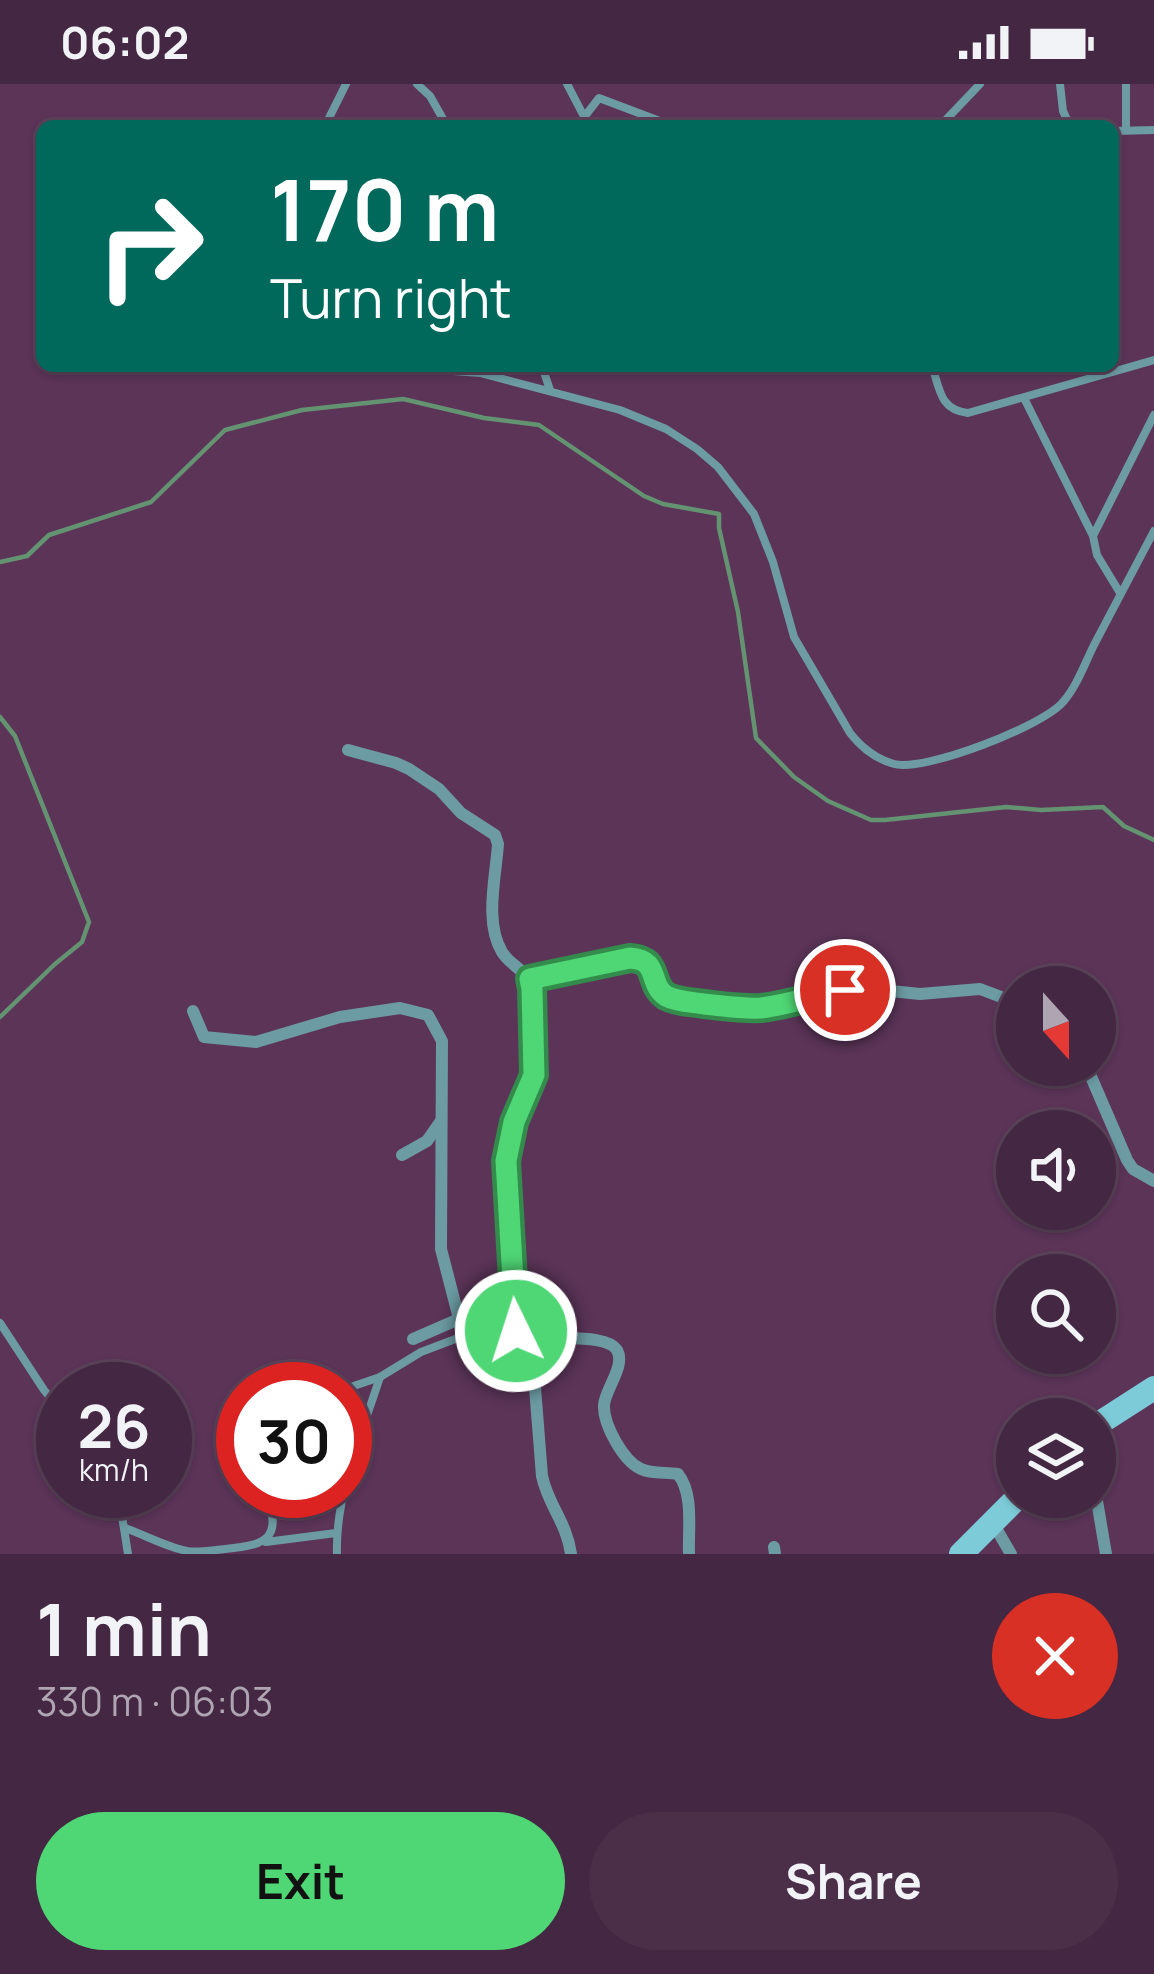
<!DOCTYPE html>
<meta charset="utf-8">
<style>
:root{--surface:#442742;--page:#4b2f49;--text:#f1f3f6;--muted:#afa5b2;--line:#5c445b;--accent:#4fd675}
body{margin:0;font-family:Manrope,sans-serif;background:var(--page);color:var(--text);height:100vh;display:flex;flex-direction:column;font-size:45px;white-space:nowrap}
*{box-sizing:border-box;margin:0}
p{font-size:39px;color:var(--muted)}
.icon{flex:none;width:66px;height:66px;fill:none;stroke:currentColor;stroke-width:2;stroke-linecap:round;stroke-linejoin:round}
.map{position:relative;height:1470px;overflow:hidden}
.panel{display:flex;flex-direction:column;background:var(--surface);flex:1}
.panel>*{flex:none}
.top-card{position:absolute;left:36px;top:36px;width:1083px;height:252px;border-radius:18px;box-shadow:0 3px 9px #0004,0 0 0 3px var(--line);background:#00695c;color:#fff;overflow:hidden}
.needle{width:78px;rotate:159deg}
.buttons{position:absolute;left:996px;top:882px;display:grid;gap:24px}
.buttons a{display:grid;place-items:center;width:120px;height:120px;border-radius:50%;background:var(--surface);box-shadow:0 3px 9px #0004,0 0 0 3px var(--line);font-size:60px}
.speed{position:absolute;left:36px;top:1278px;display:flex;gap:24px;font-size:60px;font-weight:700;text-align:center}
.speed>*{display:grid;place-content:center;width:156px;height:156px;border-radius:50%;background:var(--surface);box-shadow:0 3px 9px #0004,0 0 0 3px var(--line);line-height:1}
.speed small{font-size:30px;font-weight:400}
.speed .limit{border:18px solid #d22;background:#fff;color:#111}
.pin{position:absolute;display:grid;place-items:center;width:102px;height:102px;color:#fff;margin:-51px;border:6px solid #fff;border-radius:50%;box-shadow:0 3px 12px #0007}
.me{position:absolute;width:132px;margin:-66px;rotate:356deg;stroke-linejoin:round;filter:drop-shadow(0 0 9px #0008)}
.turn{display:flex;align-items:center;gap:42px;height:252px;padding:0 36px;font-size:54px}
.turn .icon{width:156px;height:156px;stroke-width:2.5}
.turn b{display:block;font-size:84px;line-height:102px}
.round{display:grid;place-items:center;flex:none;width:126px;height:126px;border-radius:63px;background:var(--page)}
.summary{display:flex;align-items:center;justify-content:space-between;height:204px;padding:0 36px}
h1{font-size:72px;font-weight:700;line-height:90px}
.primary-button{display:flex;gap:24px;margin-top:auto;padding:24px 36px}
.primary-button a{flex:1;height:138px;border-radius:72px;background:var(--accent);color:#111;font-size:48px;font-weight:700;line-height:138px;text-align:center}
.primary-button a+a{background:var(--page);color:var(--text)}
.status{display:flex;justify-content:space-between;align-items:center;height:84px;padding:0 60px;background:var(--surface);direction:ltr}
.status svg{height:33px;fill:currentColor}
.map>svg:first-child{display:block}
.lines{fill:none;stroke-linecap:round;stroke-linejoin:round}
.stream{stroke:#649372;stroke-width:4.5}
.lane{stroke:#6c9ba3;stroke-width:8}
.street{stroke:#6c9ba3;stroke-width:12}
.secondary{stroke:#7dcbd8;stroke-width:24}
.route-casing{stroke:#338b4c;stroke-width:30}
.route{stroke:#4fd675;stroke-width:21}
</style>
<div class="status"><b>06:02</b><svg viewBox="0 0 49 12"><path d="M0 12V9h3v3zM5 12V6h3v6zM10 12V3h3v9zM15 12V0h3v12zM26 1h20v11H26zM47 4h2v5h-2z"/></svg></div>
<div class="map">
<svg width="1154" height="1470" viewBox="0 0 1154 1470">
<rect width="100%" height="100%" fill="#5b3458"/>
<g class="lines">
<g class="stream">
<polyline points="0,478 27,472 49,451 151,418 225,346 302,326 403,315 484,334 539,341 644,412 663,420 719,430 719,444 738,528 756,654 794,693 828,717 871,736 885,736 1006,723 1041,726 1103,723 1124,742 1154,756"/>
<polyline points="0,633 15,652 89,838 82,858 55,880 0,933"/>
</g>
<g class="lane">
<polyline points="417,0 430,12 447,42"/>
<polyline points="567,0 589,42"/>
<polyline points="1060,0 1063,27 1070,42"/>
<polyline points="585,32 599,14 673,42"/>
<polyline points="325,42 346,0"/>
<polyline points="940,42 980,0"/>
<polyline points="1126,46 1126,0"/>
<polyline points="1113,47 1154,46"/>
<path d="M 387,282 L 480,289 L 620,326 L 666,345 L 697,365 L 718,383 L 754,430 L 773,478 L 794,553 L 850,649 C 861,663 876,675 894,680 C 925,688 1043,642 1063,618 C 1077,602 1085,579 1094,561 C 1114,523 1134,485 1154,447"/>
<polyline points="542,282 550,306"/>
<path d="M 932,282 C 940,306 940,326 968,329 L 1154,276"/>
<polyline points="1024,314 1092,450"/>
<polyline points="1120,509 1097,471 1093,452 1154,331"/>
<polyline points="0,1239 44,1306 63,1329"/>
<polyline points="345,1305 380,1293 421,1268 466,1251"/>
<polyline points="118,1407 128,1470"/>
<path d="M 125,1444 C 145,1451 166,1463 187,1467 C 199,1469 213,1466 225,1465 C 270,1461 282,1453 266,1407"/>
<polyline points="266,1458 336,1449"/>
<path d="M 337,1470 C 335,1411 362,1349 380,1293"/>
</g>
<g class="street">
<path d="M 348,666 L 396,679 L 409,685 L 439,705 L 461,729 L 495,751 L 498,760 C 496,792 484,838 502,868 C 511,883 527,885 533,905 L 534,991 L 514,1038 L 506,1077 L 516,1247 C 537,1261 604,1246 617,1266 C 626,1282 605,1305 604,1321 C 603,1340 623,1377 641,1385 C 652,1390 666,1388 678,1390 C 694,1410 688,1445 689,1470"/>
<polyline points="530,895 630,874 641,875 648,880 659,904 672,915 731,924 765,924 819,910 862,904 920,910 980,905 1017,919"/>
<polyline points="193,927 204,953 256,958 340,933 400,924 428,931 442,957 441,1165 462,1246 476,1251 521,1252"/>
<polyline points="1086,981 1127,1076 1133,1085 1154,1097"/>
<polyline points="402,1071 427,1057 441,1037"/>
<path d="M 531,1253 L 542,1392 C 548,1421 567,1439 571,1470"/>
<polyline points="413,1255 459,1235"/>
<polyline points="1095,1405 1106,1470"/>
<polyline points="993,1439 1011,1470"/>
<polyline points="774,1463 775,1470"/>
</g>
<g class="secondary">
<polyline points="1095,1342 1154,1304"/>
<polyline points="961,1470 1018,1413"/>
</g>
</g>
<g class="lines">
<g class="route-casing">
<path id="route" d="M 516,1247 L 506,1077 L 514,1038 L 534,991 L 532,905 L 530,895 L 630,874 C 661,876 647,899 666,912 C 677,918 692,918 704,920 C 723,922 742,925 761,924 C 789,921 817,910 845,906"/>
</g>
<use href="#route" class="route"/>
</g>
</svg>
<div class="buttons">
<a><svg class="needle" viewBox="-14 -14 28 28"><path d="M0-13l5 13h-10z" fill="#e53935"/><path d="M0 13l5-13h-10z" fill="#afa5b2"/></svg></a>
<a><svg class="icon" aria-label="sound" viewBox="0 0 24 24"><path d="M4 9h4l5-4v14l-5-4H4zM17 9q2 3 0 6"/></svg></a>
<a><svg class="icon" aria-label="search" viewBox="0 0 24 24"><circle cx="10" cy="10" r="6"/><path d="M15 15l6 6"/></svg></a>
<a><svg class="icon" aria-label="layers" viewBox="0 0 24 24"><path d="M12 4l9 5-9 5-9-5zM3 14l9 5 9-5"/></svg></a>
</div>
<div class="speed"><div>26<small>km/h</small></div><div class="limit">30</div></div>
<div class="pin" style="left:845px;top:906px;background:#d93025"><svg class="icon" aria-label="arrive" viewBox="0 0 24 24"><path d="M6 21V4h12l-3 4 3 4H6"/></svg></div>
<svg class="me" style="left:516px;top:1247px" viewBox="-20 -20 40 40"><circle r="17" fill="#4fd675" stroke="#fff" stroke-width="3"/><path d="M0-11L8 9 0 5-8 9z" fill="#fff"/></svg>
<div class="top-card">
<div class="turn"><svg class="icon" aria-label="right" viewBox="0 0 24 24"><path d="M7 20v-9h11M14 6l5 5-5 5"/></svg><div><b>170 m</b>Turn right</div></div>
</div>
</div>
<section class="panel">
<div class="summary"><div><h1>1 min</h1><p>330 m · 06:03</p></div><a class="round" style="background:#d93025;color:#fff"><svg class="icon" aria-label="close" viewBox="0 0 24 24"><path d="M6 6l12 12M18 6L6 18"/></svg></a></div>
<div class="primary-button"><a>Exit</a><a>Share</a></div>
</section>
